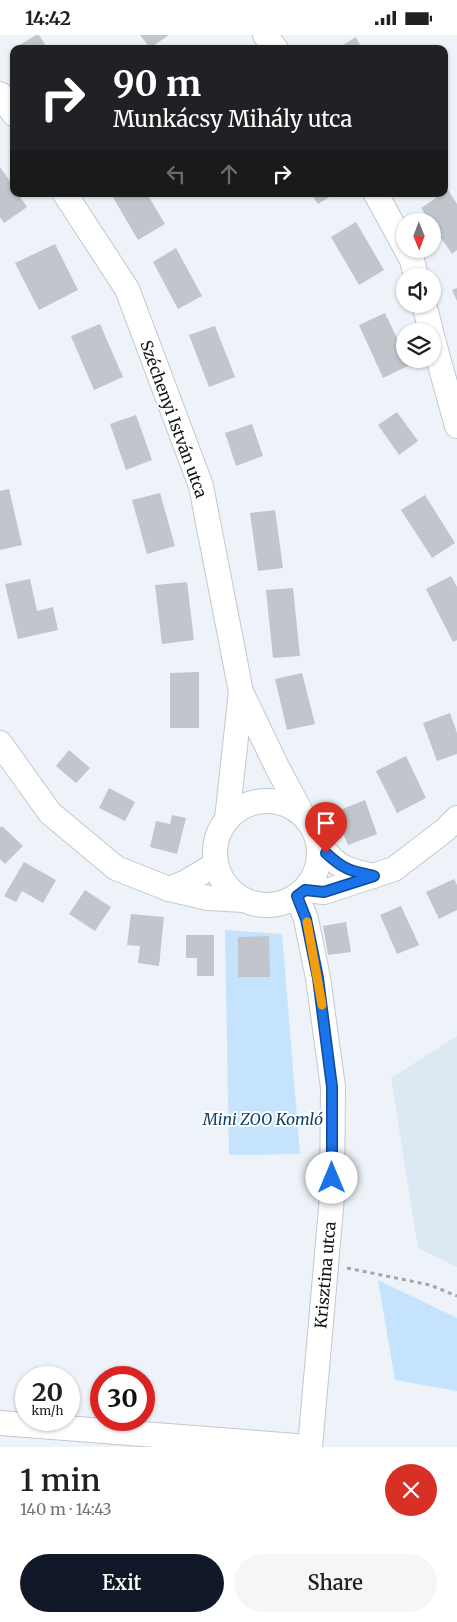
<!DOCTYPE html>
<meta charset="utf-8">
<style>
:root{--surface:#fff;--page:#f6f6f6;--text:#202124;--muted:#757577;--accent:#111827}
body{margin:0;font-family:Merriweather,serif;background:var(--page);color:var(--text);height:100vh;display:flex;flex-direction:column;font-size:19px;white-space:nowrap}
*{box-sizing:border-box;margin:0}
p{font-size:16px;color:var(--muted)}
.icon{flex:none;width:28px;height:28px;fill:none;stroke:currentColor;stroke-width:2;stroke-linecap:round;stroke-linejoin:round}
.map{position:relative;height:1412px;overflow:hidden}
.drawer{display:flex;flex-direction:column;background:var(--surface);flex:1}
.drawer>*{flex:none}
.guide{position:absolute;left:10px;top:10px;width:438px;height:152px;border-radius:10px;box-shadow:0 1px 4px #0004;background:#202124;color:#fff;overflow:hidden}
.needle{width:32px;rotate:179deg}
.tools{position:absolute;left:396px;top:178px;display:grid;gap:10px}
.tools a{display:grid;place-items:center;width:45px;height:45px;border-radius:50%;background:var(--surface);box-shadow:0 1px 4px #0004;font-size:25px}
.speed{position:absolute;left:15px;top:1331px;display:flex;gap:10px;font-size:25px;font-weight:700;text-align:center}
.speed>*{display:grid;place-content:center;width:65px;height:65px;border-radius:50%;background:var(--surface);box-shadow:0 1px 4px #0004;line-height:1}
.speed small{font-size:12px;font-weight:400}
.speed .limit{border:8px solid #d22;background:#fff;color:#111}
.pin{position:absolute;display:grid;place-items:center;width:42px;height:42px;color:#fff;margin:-51px -21px;border-radius:50% 50% 50% 0;rotate:-45deg;box-shadow:0 0 5px #0007}
.pin .icon{rotate:45deg}
.me{position:absolute;width:55px;margin:-28px;rotate:0deg;stroke-linejoin:round;filter:drop-shadow(0 0 4px #0008)}
.turn{display:flex;align-items:center;gap:18px;height:105px;padding:0 20px;font-size:22px}
.turn .icon{width:65px;height:65px;stroke-width:2.5}
.turn b{display:block;font-size:35px;line-height:42px}
.lanes{display:flex;align-items:center;height:48px;padding:0 20px;background:#0003;justify-content:center;gap:25px;direction:ltr}
.lanes .off{opacity:.35}
.round{display:grid;place-items:center;flex:none;width:52px;height:52px;border-radius:26px;background:var(--page)}
.overview{display:flex;align-items:center;justify-content:space-between;height:85px;padding:0 20px}
h1{font-size:30px;font-weight:600;line-height:38px}
.cta{display:flex;gap:10px;margin-top:auto;padding:10px 20px}
.cta a{flex:1;height:58px;border-radius:30px;background:var(--accent);color:#fff;font-size:20px;font-weight:600;line-height:58px;text-align:center}
.cta a+a{background:var(--page);color:var(--text)}
.status{display:flex;justify-content:space-between;align-items:center;height:35px;padding:0 25px;background:var(--surface);direction:ltr}
.status svg{height:14px;fill:currentColor}
.map>svg:first-child{display:block}
.built{fill:#dce8f2}
.green{fill:#c5e3fd}
.building{fill:#c0c6cb}
.lines{fill:none;stroke-linecap:round;stroke-linejoin:round}
.minor-casing{stroke:#c3c8cd;stroke-width:26}
.path{stroke:#a2a7ab;stroke-width:3;stroke-dasharray:4 4;stroke-linecap:butt}
.minor{stroke:#fff;stroke-width:24}
.route-casing{stroke:#114b97;stroke-width:12}
.route{stroke:#1a73e8;stroke-width:9}
.slow{stroke:#f59e0b;stroke-width:9}
.labels{text-anchor:middle;stroke-width:4;stroke-linejoin:round;paint-order:stroke}
.street-label{font-size:16px;fill:#111315;stroke:#fff}
.park-label{font-size:16px;font-style:italic;fill:#0e4269;stroke:#fff}
</style>
<div class="status"><b>14:42</b><svg viewBox="0 0 49 12"><path d="M0 12V9h3v3zM5 12V6h3v6zM10 12V3h3v9zM15 12V0h3v12zM26 1h20v11H26zM47 4h2v5h-2z"/></svg></div>
<div class="map">
<svg width="457" height="1412" viewBox="0 0 457 1412">
<rect width="100%" height="100%" fill="#edf3f8"/>
<polygon class="built" points="457,1001 457,1232 418,1213 391,1043"/>
<g class="green">
<polygon points="225,895 282,899 300,1119 229,1120"/>
<polygon points="378,1245 457,1283 457,1356 395,1345"/>
</g>
<g class="building">
<polygon points="36,0 39,0 48,14 20,14 18,11"/>
<polygon points="140,0 169,0 150,13"/>
<polygon points="356,2 362,14 336,14"/>
<polygon points="0,132 14,152 14,159 18,159 27,172 4,188 0,182"/>
<polygon points="448,155 457,169 457,215 452,219 432,190 432,186 430,186 421,173"/>
<polygon points="111,159 147,159 165,189 138,205"/>
<polygon points="311,159 334,159 318,169"/>
<polygon points="356,187 384,235 359,250 331,202"/>
<polygon points="55,209 78,255 39,275 15,228"/>
<polygon points="176,213 202,261 178,274 153,227"/>
<polygon points="457,253 457,266 452,255"/>
<polygon points="385,278 405,320 405,324 407,324 410,330 383,343 359,290"/>
<polygon points="100,289 123,342 94,355 71,301"/>
<polygon points="215,291 235,342 209,352 189,300"/>
<polygon points="397,377 418,406 399,420 378,390"/>
<polygon points="136,380 152,425 126,435 110,389"/>
<polygon points="252,389 263,421 236,431 225,398"/>
<polygon points="9,454 22,510 0,515 0,456"/>
<polygon points="160,458 175,511 147,519 132,465"/>
<polygon points="425,460 455,508 432,523 401,475"/>
<polygon points="275,475 283,533 258,536 250,478"/>
<polygon points="451,541 457,552 457,605 453,607 426,554"/>
<polygon points="30,544 37,576 53,572 58,595 18,604 5,549"/>
<polygon points="187,547 194,605 162,609 155,550"/>
<polygon points="293,553 300,621 273,623 266,555"/>
<polygon points="199,637 199,693 170,693 170,638"/>
<polygon points="302,638 315,689 287,695 275,644"/>
<polygon points="450,678 457,698 457,719 437,726 423,688"/>
<polygon points="69,715 90,733 76,748 56,731"/>
<polygon points="406,721 426,763 397,778 376,736"/>
<polygon points="109,753 135,767 125,786 99,773"/>
<polygon points="365,765 377,799 348,810 335,777"/>
<polygon points="172,780 186,783 177,819 150,812 156,786 170,789"/>
<polygon points="2,791 23,811 5,829 0,824 0,793"/>
<polygon points="24,827 56,845 43,868 22,856 16,867 4,861"/>
<polygon points="454,844 457,850 457,875 439,884 426,857"/>
<polygon points="85,855 111,872 95,896 69,879"/>
<polygon points="401,871 419,910 397,919 380,880"/>
<polygon points="131,879 164,882 159,931 138,928 140,911 127,910"/>
<polygon points="346,887 351,917 328,920 323,891"/>
<polygon points="186,900 214,900 214,941 197,941 197,923 186,923"/>
<polygon points="269,901 270,942 238,942 238,902"/>
</g>
<g class="lines">
<g class="minor-casing">
<g id="minor">
<polyline points="265,0 276,14"/>
<polyline points="0,59 14,79"/>
<polyline points="65,159 127,254 201,451 241,657 277,732 301,777"/>
<polyline points="376,159 405,212"/>
<polyline points="406,214 412,225 416,241"/>
<polyline points="424,269 431,296"/>
<polyline points="432,301 457,391"/>
<polyline points="0,708 50,778 116,833 169,854 208,863 244,865"/>
<circle cx="267" cy="818" r="52"/>
<polyline points="227,784 241,657"/>
<path d="M 319,810 C 339,833 345,835 374,841"/>
<polyline points="169,854 186,847 216,829"/>
<polyline points="305,855 324,857 394,834 445,795 457,783"/>
<polyline points="297,861 306,884 318,943 333,1052 332,1162 310,1412"/>
<polyline points="0,1388 310,1412"/>
</g>
</g>
<polyline class="path" points="347,1233 430,1250 457,1261"/>
<use href="#minor" class="minor"/>
</g>
<g class="lines">
<g class="route-casing">
<path id="route" d="M 326,818 C 344,835 351,836 374,841 L 324,857 L 305,855 L 297,861 L 306,884 L 318,943 L 332,1052 L 332,1143"/>
</g>
<use href="#route" class="route"/>
<polyline class="slow" points="307,887 322,970"/>
</g>
<g class="labels">
<g class="street-label">
<text transform="translate(174 384) rotate(70)" y="6">Széchenyi István utca</text>
<text transform="translate(325 1240) rotate(-85)" y="6">Krisztina utca</text>
</g>
<g class="park-label">
<text x="263" y="1090">Mini ZOO Komló</text>
</g>
</g>
</svg>
<div class="tools">
<a><svg class="needle" viewBox="-14 -14 28 28"><path d="M0-13l5 13h-10z" fill="#e53935"/><path d="M0 13l5-13h-10z" fill="#757577"/></svg></a>
<a><svg class="icon" aria-label="sound" viewBox="0 0 24 24"><path d="M4 9h4l5-4v14l-5-4H4zM17 9q2 3 0 6"/></svg></a>
<a><svg class="icon" aria-label="layers" viewBox="0 0 24 24"><path d="M12 4l9 5-9 5-9-5zM3 14l9 5 9-5"/></svg></a>
</div>
<div class="speed"><div>20<small>km/h</small></div><div class="limit">30</div></div>
<div class="pin" style="left:326px;top:818px;background:#d93025"><svg class="icon" aria-label="arrive" viewBox="0 0 24 24"><path d="M6 21V4h12l-3 4 3 4H6"/></svg></div>
<svg class="me" style="left:332px;top:1143px" viewBox="-20 -20 40 40"><circle r="19" fill="#fff"/><path d="M0-13L10 11 0 6-10 11z" fill="#1a73e8"/></svg>
<div class="guide">
<div class="turn"><svg class="icon" aria-label="right" viewBox="0 0 24 24"><path d="M7 20v-9h11M14 6l5 5-5 5"/></svg><div><b>90 m</b>Munkácsy Mihály utca</div></div>
<div class="lanes"><svg class="icon off" aria-label="left" viewBox="0 0 24 24"><path d="M17 20v-9H6M10 6l-5 5 5 5"/></svg><svg class="icon off" aria-label="ahead" viewBox="0 0 24 24"><path d="M12 20V5M6 11l6-6 6 6"/></svg><svg class="icon" aria-label="right" viewBox="0 0 24 24"><path d="M7 20v-9h11M14 6l5 5-5 5"/></svg></div>
</div>
</div>
<section class="drawer">
<div class="overview"><div><h1>1 min</h1><p>140 m · 14:43</p></div><a class="round" style="background:#d93025;color:#fff"><svg class="icon" aria-label="close" viewBox="0 0 24 24"><path d="M6 6l12 12M18 6L6 18"/></svg></a></div>
<div class="cta"><a>Exit</a><a>Share</a></div>
</section>
